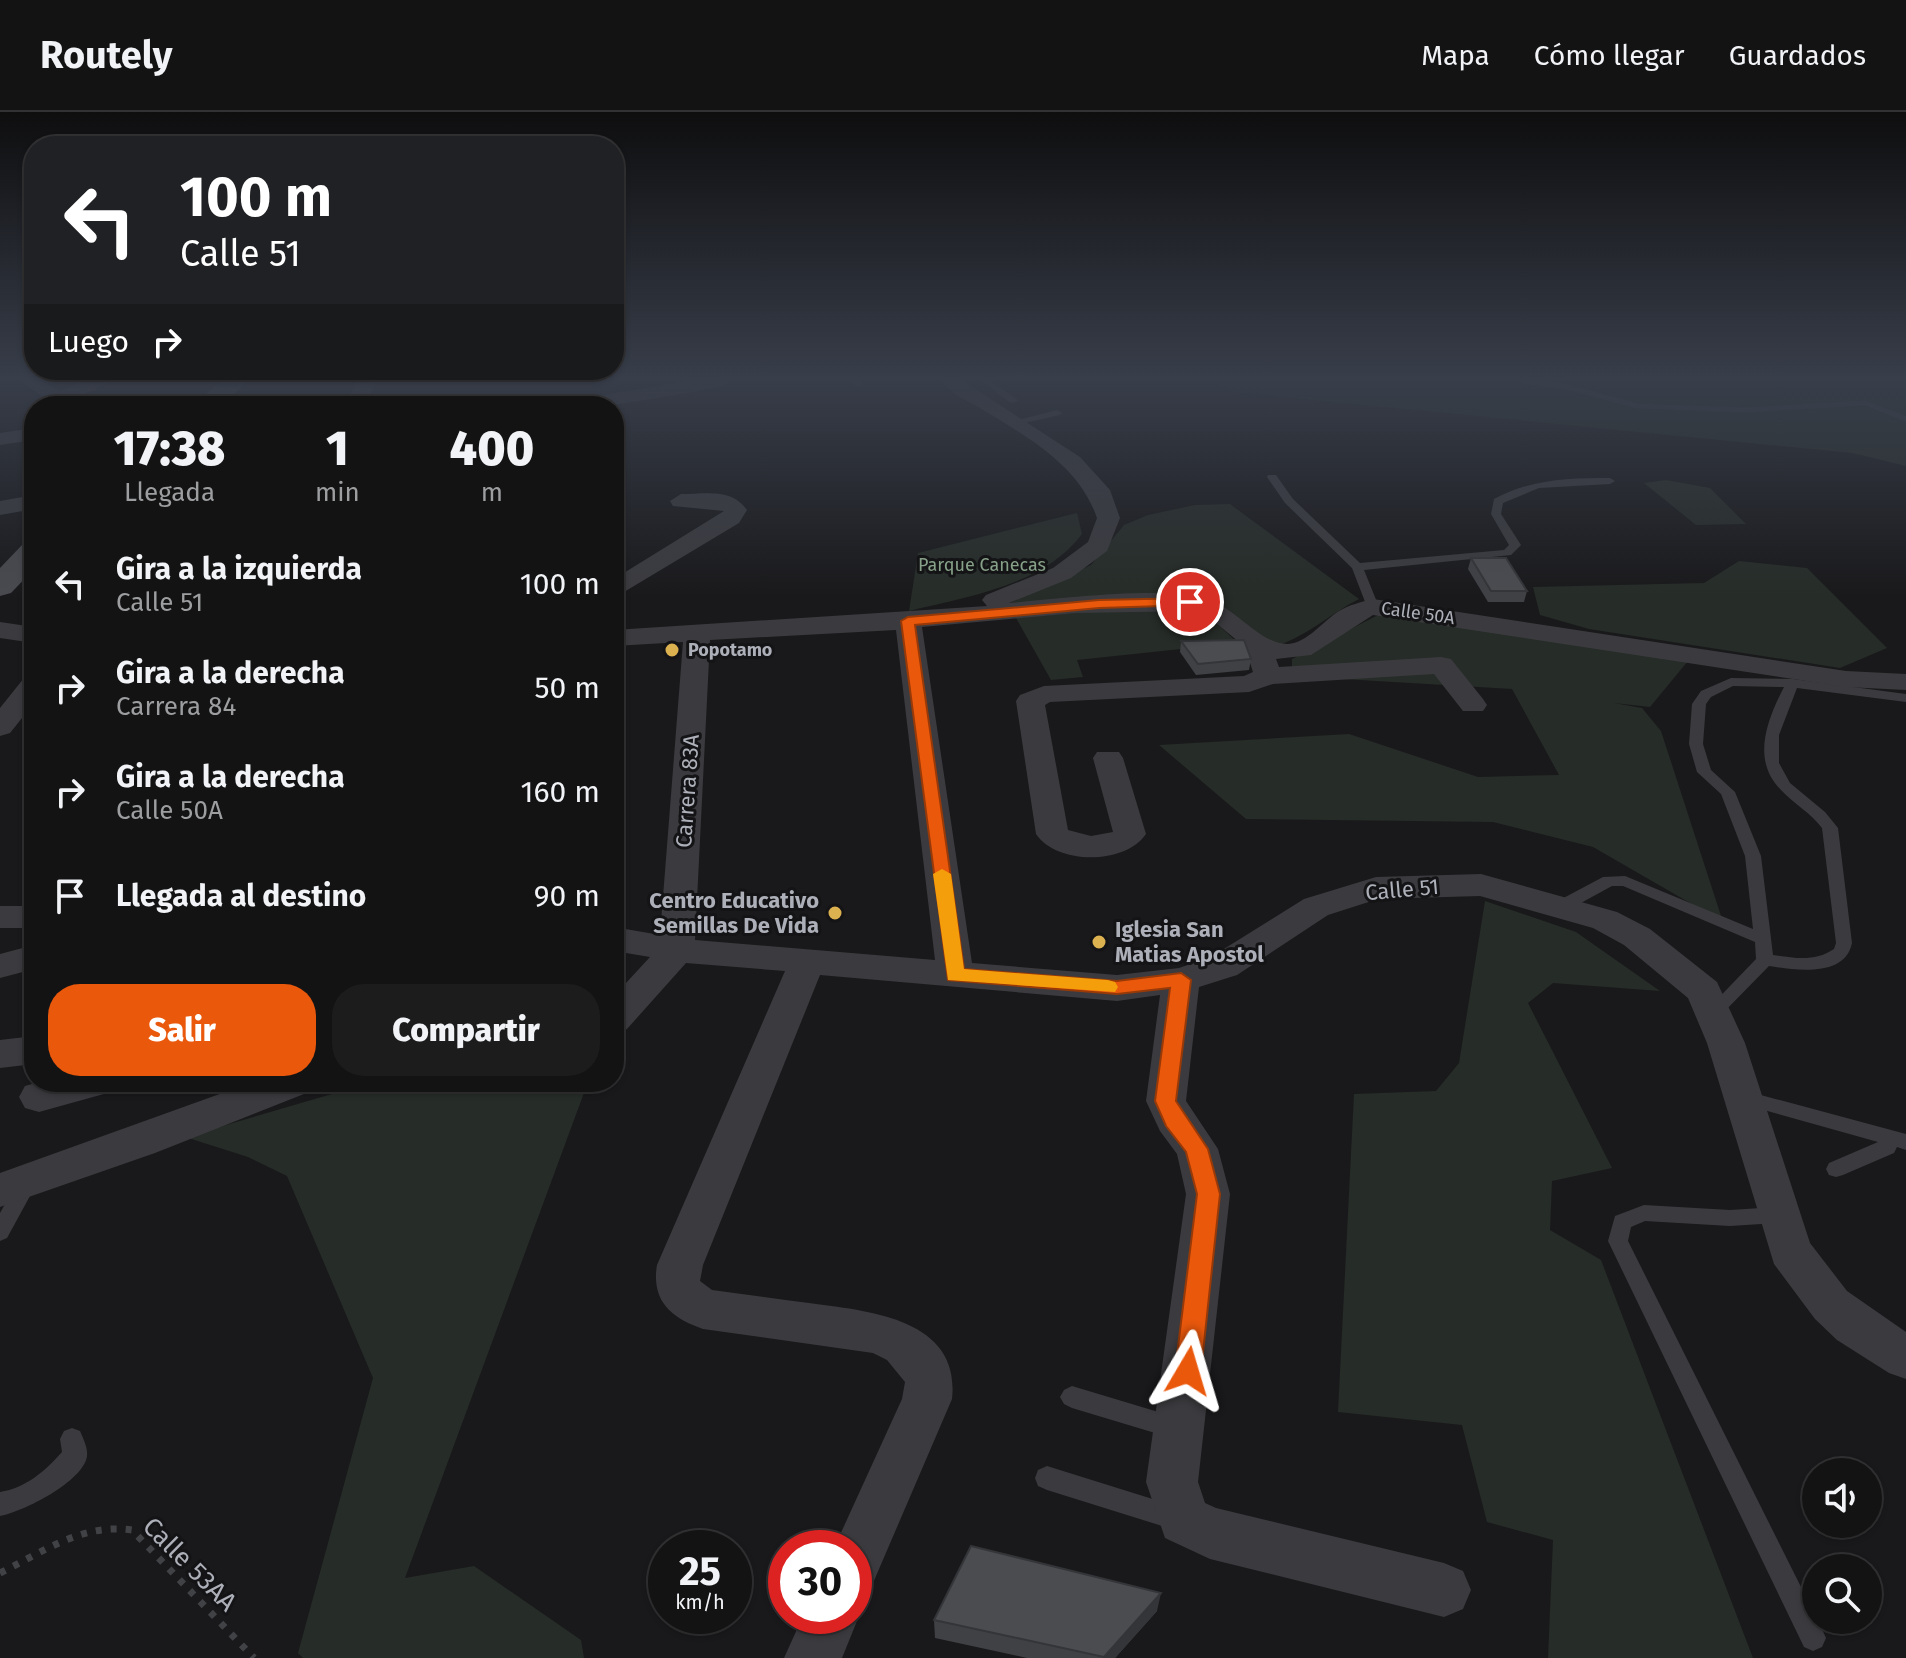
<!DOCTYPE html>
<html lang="es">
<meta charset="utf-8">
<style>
:root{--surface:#131314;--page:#1c1c1d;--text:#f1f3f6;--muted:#9d9ea0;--line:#323234;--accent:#ea580c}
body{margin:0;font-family:"Fira Sans",sans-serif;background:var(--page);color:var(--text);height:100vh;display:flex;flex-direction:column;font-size:30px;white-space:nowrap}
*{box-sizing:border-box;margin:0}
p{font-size:26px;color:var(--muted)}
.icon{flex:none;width:44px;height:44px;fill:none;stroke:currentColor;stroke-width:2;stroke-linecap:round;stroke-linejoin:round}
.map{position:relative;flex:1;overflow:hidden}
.side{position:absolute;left:24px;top:284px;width:600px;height:696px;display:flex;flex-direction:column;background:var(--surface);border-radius:32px;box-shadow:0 2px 6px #0004,0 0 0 2px var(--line)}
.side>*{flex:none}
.guide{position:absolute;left:24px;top:24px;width:600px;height:244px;border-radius:32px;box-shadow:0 2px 6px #0004,0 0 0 2px var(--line);background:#202124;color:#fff;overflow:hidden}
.buttons{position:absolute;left:1802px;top:1346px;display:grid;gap:16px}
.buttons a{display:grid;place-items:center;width:80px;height:80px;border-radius:50%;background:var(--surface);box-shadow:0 2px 6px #0004,0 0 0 2px var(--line);font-size:40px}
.speed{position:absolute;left:648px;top:1418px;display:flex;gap:16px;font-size:40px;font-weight:700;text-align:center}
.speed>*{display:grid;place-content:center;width:104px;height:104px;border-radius:50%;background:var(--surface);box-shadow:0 2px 6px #0004,0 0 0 2px var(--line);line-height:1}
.speed small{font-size:20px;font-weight:400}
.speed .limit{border:12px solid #d22;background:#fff;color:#111}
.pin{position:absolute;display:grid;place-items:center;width:68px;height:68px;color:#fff;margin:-34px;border:4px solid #fff;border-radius:50%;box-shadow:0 2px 8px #0007}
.me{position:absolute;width:88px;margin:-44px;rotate:7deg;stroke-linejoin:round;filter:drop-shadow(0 0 6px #0008)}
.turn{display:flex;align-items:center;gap:28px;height:168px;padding:0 24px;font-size:36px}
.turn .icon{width:104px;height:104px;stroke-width:2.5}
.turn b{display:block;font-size:56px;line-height:68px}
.then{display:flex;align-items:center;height:76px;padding:0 24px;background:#0003;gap:16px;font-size:30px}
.eta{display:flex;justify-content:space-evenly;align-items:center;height:136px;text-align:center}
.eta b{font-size:48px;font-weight:800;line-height:56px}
.cta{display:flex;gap:16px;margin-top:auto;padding:16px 24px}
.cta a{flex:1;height:92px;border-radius:32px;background:var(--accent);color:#fff;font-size:32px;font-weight:800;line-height:92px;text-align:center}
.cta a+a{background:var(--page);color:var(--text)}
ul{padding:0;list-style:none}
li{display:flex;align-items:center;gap:24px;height:104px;padding:0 24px}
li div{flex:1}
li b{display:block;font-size:30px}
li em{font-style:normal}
header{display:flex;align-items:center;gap:48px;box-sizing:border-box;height:112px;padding:0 40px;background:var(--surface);border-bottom:2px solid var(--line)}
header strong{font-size:38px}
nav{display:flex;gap:44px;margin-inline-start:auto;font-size:28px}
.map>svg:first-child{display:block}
.green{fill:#262c27}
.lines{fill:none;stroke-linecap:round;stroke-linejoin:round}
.stream{stroke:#363d44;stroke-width:5}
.path{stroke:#414246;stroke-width:7;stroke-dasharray:6 9;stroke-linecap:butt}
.lane{fill:#3b3b3f;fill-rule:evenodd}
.street{fill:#3b3b3f;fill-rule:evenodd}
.secondary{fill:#494a4f;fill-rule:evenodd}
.wall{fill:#404145}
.shaded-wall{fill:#343538}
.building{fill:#4b4c50;stroke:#343538;stroke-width:2}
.route{fill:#ea580c;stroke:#983908;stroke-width:2}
.slow{fill:#f59e0b}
.poi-dot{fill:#dcb150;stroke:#141416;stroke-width:3}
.labels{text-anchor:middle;stroke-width:6;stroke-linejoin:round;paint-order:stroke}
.far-park-label{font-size:18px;fill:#87a189;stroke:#141416}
.far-street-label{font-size:18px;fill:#adb0b9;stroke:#141416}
.far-poi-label{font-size:18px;font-weight:bold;fill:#adb0b9;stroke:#141416;text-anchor:start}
.street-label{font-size:22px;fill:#adb0b9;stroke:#141416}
.poi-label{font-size:22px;font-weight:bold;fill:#adb0b9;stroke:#141416;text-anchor:end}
.near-street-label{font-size:26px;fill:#adb0b9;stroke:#141416}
</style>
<header>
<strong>Routely</strong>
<nav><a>Mapa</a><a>Cómo llegar</a><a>Guardados</a></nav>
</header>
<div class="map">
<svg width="1906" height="1546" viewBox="0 0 1906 1546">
<rect width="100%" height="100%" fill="#19191b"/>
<g class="green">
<polygon points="1213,269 1906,269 1906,354 1852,341 1233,280"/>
<polygon points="1666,368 1710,376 1746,412 1696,413 1644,371"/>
<path d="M 1230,392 L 1359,487 C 1332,501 1308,523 1279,533 C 1250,520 1237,500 1207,488 L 999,496 L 1091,453 L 1124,413 L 1148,403 L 1195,393 Z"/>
<path d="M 1077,401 L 1082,422 C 1043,474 969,484 909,499 L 918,441 Z"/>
<polygon points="1739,449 1807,456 1887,536 1840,556 1589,517 1540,503 1533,475 1704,471"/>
<polygon points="1158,494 1205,501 1238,531 1077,548 1083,565 1051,568 1016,506"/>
<polygon points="1382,501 1688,549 1650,595 1614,591 1642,596 1661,619 1723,810 1593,735 1493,710 1246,707 1159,633 1349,622 1478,665 1559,663 1512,577 1292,564 1292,547"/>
<polygon points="1485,789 1576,820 1660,879 1553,871 1528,891 1612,1056 1552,1069 1550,1118 1601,1148 1753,1546 1548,1546 1553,1428 1487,1410 1462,1313 1338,1300 1354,982 1436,979 1459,951"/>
<polygon points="373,970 588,970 405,1466 474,1454 581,1528 584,1546 303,1546 298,1541 373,1266 287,1064 248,1045 185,1025"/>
</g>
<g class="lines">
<polyline class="stream" points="1522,269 1568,275 1637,294 1746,298 1865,291 1906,307"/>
<path class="path" d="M 0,1461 C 43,1440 82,1411 132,1418 L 254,1546"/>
<g class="lane">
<polygon points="851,269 861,269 864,273 857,275"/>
<polygon points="981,269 991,269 1019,289 1011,291"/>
<polygon points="1057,298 1062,301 1060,303 1015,313 1010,310"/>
<path d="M 1268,363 L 1276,363 L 1293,387 L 1360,451 L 1504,438 L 1509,433 L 1491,402 L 1494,387 C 1531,367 1569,366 1610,366 L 1615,369 L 1610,372 L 1539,376 L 1503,391 L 1501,402 L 1521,433 L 1511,443 L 1364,458 L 1379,495 L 1373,499 L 1367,495 L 1352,456 L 1285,391 L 1267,365 Z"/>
<path d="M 1731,566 L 1793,567 L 1906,582 L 1906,590 L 1797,576 L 1779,623 L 1779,651 L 1790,671 L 1825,700 L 1838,716 L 1852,831 C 1845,866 1795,858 1769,854 L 1720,904 L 1708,904 L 1705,900 L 1756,847 L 1755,830 L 1623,774 L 1612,774 L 1568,798 L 1562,799 L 1554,794 L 1556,790 L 1603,765 L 1625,764 L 1753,817 L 1745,744 L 1721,682 L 1697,660 L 1689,632 L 1692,592 L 1701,579 ZM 1733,574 L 1784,575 C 1767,608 1751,648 1781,678 C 1794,692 1811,701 1822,716 L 1836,831 L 1834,837 C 1815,850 1795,846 1773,843 L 1761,744 L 1735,680 L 1711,658 L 1703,632 L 1706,592 L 1711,585 Z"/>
<polygon points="1746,979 1906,1022 1906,1038 1897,1035 1894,1041 1843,1063 1836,1065 1829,1063 1826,1057 1829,1051 1878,1030 1739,991 1737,986 1739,981"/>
<polygon points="26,1065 33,1067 36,1073 7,1126 0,1129 0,1101 19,1067"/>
<polygon points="1644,1093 1730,1098 1777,1095 1784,1097 1787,1103 1784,1109 1777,1111 1730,1114 1645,1109 1631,1115 1628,1129 1822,1517 1826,1526 1822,1535 1813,1539 1804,1535 1608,1129 1615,1104"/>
<polygon points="1072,1274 1175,1305 1183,1308 1187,1316 1183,1324 1175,1327 1072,1296 1064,1292 1060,1285 1064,1278"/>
<path d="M 72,1316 L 80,1319 C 83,1326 88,1336 87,1344 C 84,1369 23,1400 0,1404 L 0,1380 C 26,1376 45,1359 62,1340 L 60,1327 L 64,1319 Z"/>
<polygon points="1047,1354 1175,1394 1184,1397 1187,1406 1184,1415 1175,1418 1047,1378 1038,1374 1035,1366 1038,1358"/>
</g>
<g class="street">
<polygon points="20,269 43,269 59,279 85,269 112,269 73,287 81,294 57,294"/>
<polygon points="358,269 377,269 364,294 344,294"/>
<polygon points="688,269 731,269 722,275 608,294 563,294 573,288"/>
<path d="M 941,269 L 963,269 L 1080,345 L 1110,378 L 1120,406 L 1107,439 L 1071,466 L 1009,491 C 1059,487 1157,474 1204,486 C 1234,493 1260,533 1288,532 C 1307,531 1323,509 1339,499 C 1349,493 1361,490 1373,487 L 1846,559 L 1906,562 L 1906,578 L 1846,575 L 1373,503 L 1311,543 L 1276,547 L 1279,555 L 1441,545 L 1451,547 L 1483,587 L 1487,593 L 1483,599 L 1463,599 L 1434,562 L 1273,572 L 1249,580 L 1050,590 L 1045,593 L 1068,718 L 1091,724 L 1113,720 L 1093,646 L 1097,640 L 1119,640 L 1123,646 L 1146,722 C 1125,753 1057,753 1036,722 L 1016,589 L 1020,583 L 1044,574 L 1244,564 L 1253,560 L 1245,535 L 1211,507 L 1194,499 L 1077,501 L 922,515 L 972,851 L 1117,863 L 1179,856 L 1211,845 L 1304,787 L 1376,765 L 1481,762 L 1617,800 L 1650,817 L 1717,870 L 1745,931 L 1810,1131 L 1847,1179 L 1906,1220 L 1906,1267 L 1889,1261 L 1837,1228 L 1815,1207 L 1774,1152 L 1707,931 L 1688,886 L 1624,833 L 1593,816 L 1480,784 L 1378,787 L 1328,803 L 1237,863 L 1199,875 L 1186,989 L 1218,1037 L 1230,1082 L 1198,1370 L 1205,1391 L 1216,1396 L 1444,1451 L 1463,1459 L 1471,1478 L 1463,1497 L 1444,1505 L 1210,1447 L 1165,1426 L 1146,1370 L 1186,1082 L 1177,1042 L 1160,1019 L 1146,989 L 1160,883 L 1117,889 L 820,863 L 703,1153 L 700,1169 L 712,1178 C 744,1182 777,1187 809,1191 C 868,1199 961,1206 952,1287 L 873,1471 L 854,1479 L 854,1436 L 834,1436 L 902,1287 L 905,1270 L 887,1248 L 873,1241 L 703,1217 C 671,1206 651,1189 657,1153 L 785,859 L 686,851 L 627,917 L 614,921 L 614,884 L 650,845 L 614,839 L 614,815 L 660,823 L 683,530 L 614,534 L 614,518 L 987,494 L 982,488 L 986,483 L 1053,456 L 1088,430 L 1097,406 C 1079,353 1027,325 982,297 C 968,289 950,281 941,269 ZM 896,518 L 935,848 L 695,828 L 710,528 Z"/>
<polygon points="34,316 34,328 0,333 0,321"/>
<path d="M 681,382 C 706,382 732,376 747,398 L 739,411 L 614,486 L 614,467 L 724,399 L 673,394 L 670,389 Z"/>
<polygon points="34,383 34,397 0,403 0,389"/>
<polygon points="0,510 34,515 34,531 0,526"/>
<polygon points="34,564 34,591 10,621 0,624 0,596 24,566"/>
<rect x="0" y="794" width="34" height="22"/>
<polygon points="34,833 34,857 0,866 0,842"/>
<polygon points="34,924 34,952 0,956 0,928"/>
<polygon points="39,970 117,970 111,980 39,1000 25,996 19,985 25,974"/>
<polygon points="253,970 315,970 309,980 155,1041 0,1095 0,1061"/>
<polygon points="854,1492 859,1504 842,1546 784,1546 803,1504 854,1504"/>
</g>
<g class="secondary">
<polygon points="221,269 248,269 221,294 192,294"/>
<polygon points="34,430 34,457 11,481 0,484 0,456 23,432"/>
</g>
</g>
<g class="wall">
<polygon points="1471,446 1527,479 1524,490 1488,490 1468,457"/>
<polygon points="1181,529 1251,547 1249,558 1196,563 1180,540"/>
<polygon points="1157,1499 1115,1546 1027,1546 935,1526 934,1508"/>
</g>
<polygon class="shaded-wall" points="1161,1481 1157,1499 1115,1546 1103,1546"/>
<g class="building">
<polygon points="1471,446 1506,446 1527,479 1491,479"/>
<polygon points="1244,528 1251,547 1198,552 1181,529"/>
<polygon points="971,1434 1161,1481 1104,1545 934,1508"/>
</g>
<linearGradient id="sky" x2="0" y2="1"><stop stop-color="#0e0e0f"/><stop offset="0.55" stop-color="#383e4a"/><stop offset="1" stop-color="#383e4a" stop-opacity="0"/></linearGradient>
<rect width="1906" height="485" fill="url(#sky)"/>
<polygon class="route" points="1190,486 1197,490 1195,493 1099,496 915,513 964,857 1117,869 1181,861 1191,868 1176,989 1208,1037 1220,1082 1201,1259 1197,1267 1188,1270 1178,1267 1175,1259 1197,1082 1186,1040 1166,1014 1155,989 1170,876 1117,882 948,868 901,509 908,505 1099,488"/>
<polygon class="slow" points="942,757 951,762 964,857 1108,868 1115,870 1118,875 1115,880 948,868 933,762"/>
<g class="poi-dot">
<circle cx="672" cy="538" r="8"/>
<circle cx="835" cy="801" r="8"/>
<circle cx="1099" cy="830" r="8"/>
</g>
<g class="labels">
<g class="far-park-label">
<text x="982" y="459">Parque Canecas</text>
</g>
<g class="far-street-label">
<text transform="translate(1418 501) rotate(8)" y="6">Calle 50A</text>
</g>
<g class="far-poi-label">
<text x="688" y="544">Popotamo</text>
</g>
<g class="street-label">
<text transform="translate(687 679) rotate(-86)" y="8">Carrera 83A</text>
<text transform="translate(1402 777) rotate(-5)" y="8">Calle 51</text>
</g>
<g class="poi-label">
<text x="819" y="796">Centro Educativo<tspan x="819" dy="25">Semillas De Vida</tspan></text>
<text x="1115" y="825" text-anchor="start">Iglesia San<tspan x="1115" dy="25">Matias Apostol</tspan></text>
</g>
<g class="near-street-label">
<text transform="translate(190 1452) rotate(45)" y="9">Calle 53AA</text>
</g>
</g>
</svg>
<div class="buttons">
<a><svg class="icon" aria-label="sound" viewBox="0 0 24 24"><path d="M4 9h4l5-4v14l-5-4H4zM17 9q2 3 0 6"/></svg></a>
<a><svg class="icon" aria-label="search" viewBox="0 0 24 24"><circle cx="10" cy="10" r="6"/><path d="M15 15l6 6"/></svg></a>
</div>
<div class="speed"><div>25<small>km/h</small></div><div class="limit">30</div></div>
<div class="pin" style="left:1190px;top:490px;background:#d93025"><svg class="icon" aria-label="arrive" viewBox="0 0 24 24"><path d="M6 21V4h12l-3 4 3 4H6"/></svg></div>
<svg class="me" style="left:1188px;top:1259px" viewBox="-20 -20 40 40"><path d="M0-17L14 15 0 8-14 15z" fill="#ea580c" stroke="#fff" stroke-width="4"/></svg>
<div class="guide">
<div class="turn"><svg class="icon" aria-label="left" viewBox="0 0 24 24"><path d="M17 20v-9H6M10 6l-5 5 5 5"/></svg><div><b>100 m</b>Calle 51</div></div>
<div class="then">Luego<svg class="icon" aria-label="right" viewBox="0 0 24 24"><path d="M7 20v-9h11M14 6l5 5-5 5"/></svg></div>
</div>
<section class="side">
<div class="eta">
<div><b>17:38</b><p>Llegada</p></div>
<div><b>1</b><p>min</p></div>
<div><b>400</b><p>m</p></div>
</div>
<ul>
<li><svg class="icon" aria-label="left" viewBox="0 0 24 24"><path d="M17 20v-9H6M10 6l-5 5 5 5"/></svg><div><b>Gira a la izquierda</b><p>Calle 51</p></div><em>100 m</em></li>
<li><svg class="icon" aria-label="right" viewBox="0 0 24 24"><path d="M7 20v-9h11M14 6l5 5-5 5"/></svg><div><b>Gira a la derecha</b><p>Carrera 84</p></div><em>50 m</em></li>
<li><svg class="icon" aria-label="right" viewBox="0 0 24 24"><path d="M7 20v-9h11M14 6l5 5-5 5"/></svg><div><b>Gira a la derecha</b><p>Calle 50A</p></div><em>160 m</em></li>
<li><svg class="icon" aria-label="arrive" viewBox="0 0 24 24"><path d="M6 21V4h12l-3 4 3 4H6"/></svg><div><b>Llegada al destino</b></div><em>90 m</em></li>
</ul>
<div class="cta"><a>Salir</a><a>Compartir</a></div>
</section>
</div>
